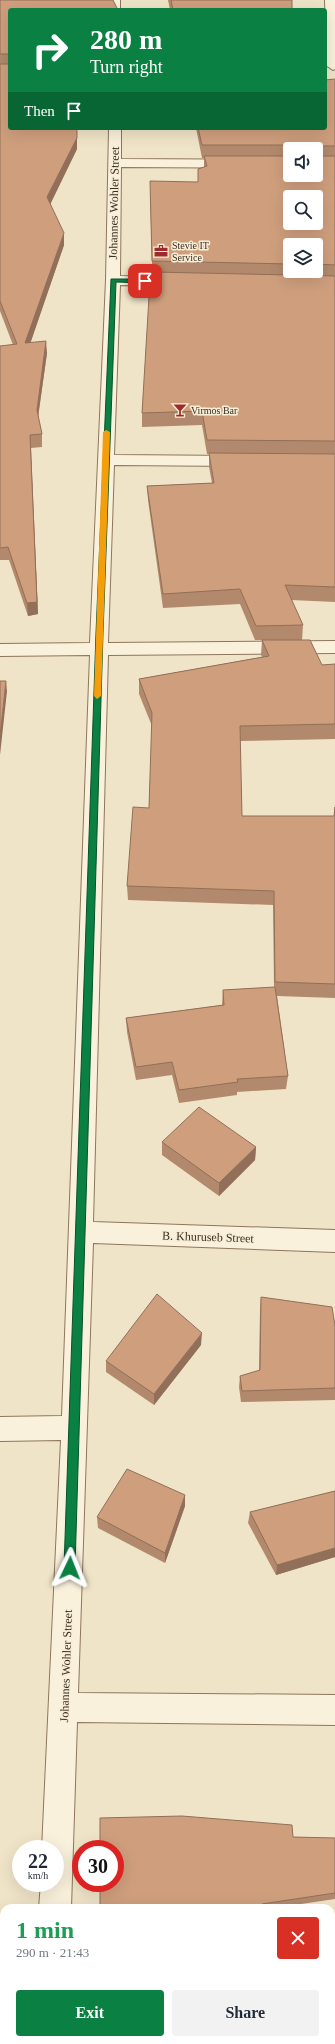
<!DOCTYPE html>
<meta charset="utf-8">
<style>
:root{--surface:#fff;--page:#f2f2f3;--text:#1f2937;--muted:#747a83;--accent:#0b8043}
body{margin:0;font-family:"Times New Roman",serif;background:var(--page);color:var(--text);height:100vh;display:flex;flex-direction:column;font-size:15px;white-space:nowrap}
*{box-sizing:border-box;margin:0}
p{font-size:13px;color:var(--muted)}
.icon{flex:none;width:22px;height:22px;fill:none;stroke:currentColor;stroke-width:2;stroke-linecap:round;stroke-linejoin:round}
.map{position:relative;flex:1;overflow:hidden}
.drawer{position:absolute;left:0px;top:1904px;width:335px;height:140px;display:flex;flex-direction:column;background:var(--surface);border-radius:12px 12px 0 0;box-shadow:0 4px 16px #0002}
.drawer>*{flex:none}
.banner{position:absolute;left:8px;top:8px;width:319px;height:122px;border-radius:4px;box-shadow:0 4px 16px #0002;background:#0b8043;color:#fff;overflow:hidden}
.fabs{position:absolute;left:283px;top:142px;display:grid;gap:8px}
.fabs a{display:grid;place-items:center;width:40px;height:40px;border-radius:4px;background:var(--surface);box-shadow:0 4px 16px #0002;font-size:20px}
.speed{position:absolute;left:12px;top:1840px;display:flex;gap:8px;font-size:20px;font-weight:700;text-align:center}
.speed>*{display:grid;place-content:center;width:52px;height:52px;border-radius:50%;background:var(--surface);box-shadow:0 4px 16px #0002;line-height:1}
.speed small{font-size:10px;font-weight:400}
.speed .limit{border:6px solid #d22;background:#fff;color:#111}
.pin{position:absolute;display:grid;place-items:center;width:34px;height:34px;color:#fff;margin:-17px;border-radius:8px;box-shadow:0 2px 6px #0006}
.me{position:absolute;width:44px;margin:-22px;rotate:2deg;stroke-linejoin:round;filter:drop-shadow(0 0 3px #0008)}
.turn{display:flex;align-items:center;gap:14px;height:84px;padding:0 16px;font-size:18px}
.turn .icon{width:52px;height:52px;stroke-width:2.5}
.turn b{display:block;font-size:28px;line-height:34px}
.then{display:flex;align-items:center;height:38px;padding:0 16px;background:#0003;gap:8px;font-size:15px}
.round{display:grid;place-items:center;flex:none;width:42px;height:42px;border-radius:4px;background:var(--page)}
.summary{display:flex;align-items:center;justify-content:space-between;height:68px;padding:0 16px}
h1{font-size:24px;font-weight:800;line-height:30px;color:#1e9e55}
.button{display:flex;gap:8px;margin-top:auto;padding:8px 16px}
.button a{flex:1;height:46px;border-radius:4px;background:var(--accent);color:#fff;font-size:16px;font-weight:800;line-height:46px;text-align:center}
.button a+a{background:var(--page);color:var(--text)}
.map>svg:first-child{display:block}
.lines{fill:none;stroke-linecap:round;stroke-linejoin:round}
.minor-casing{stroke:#8d765c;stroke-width:2}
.minor{fill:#faf1dc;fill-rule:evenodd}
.wall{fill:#b2896c;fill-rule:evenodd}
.shaded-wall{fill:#916f58}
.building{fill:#cf9f7d;stroke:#916f58;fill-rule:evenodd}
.route{fill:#0b8043;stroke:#07532c}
.slow{fill:#f59e0b}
.labels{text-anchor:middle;stroke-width:3;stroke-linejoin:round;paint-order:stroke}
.far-poi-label{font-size:10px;fill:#3d2e20;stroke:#f7eed8;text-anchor:start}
.street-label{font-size:12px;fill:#3d2e20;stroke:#f7eed8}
</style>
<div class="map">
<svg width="335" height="2044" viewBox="0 0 335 2044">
<rect width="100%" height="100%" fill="#f0e4c8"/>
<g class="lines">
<g class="minor-casing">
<g id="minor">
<rect x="108" y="0" width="12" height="10"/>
<polygon points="325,0 335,0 335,69 333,70 327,66"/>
<polygon points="109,128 121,128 121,159 290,160 290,168 121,167 120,276 182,278 187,279 189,282 187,285 182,286 120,285 114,455 238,456 244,458 246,461 244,464 238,466 114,465 108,643 335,641 335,653 108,655 93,1222 335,1230 335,1252 93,1243 78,1693 335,1695 335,1725 77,1722 71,1908 39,1908 41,1883 55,1883 55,1849 42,1849 61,1440 0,1441 0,1417 62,1416 90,655 0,656 0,644 90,643 106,280"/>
<rect x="33" y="2040" width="32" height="4"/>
</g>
</g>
<use href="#minor" class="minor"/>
</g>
<g class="wall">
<polygon points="0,0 10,10 77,149 50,204 64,245 30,343 47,353 38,418 42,434 42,447 31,448 38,614 28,616 9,560 0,560 0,346 13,345 0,311"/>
<polygon points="168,0 292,0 292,10 170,10"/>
<path d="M 335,79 L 335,602 L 291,600 L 303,625 L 302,640 L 322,665 L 335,664 L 335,739 L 240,741 L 242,816 L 334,816 L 335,805 L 335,998 L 277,996 L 288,1076 L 286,1089 L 237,1092 L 237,1095 L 179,1103 L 172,1075 L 136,1080 L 127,1032 L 126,1018 L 222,1005 L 223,990 L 274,987 L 273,905 L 128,900 L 127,886 L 149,808 L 152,726 L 139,694 L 139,679 L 262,657 L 261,655 L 262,640 L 255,640 L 240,604 L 163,608 L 148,500 L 147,486 L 212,483 L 209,467 L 209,454 L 207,454 L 202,425 L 142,427 L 142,413 L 153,297 L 150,194 L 198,182 L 198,169 L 204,167 L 204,158 L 202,158 L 196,128 L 325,128 ZM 290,149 L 316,149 L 290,175 ZM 290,245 L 316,245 L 316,271 L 290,271 Z"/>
<polygon points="162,1142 256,1147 255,1160 219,1196 162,1155"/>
<polygon points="261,1297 335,1326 335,1400 241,1402 239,1387 240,1376 259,1371 260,1309"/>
<polygon points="201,1345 154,1405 106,1372 106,1361"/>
<polygon points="335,1491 335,1557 276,1575 248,1523 250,1512"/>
<polygon points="185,1506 165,1563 98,1528 97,1517"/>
<polygon points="293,1837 335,1838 335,1899 274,1908 100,1908"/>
</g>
<g class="shaded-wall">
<polygon points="77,131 77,149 48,209 47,197"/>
<polygon points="64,233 64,245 26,356 25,343"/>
<polygon points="46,341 47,353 37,423 37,410"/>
<polygon points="30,435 38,614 28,616 27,603"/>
<polygon points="6,681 7,691 0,755 0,736"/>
<polygon points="256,1147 255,1160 219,1196 219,1183"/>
<polygon points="202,1333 201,1345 154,1405 154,1394"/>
<polygon points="185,1495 185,1506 165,1563 165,1553"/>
<polygon points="335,1548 335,1557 276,1575 277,1565"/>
</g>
<g class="building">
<polygon points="0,0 113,0 118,10 10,10 10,54 0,54"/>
<polygon points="171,0 292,0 292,10 173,10"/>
<polygon points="0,64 10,64 10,128 76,128 77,131 77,138 47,197 64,233 25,343 46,341 37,410 42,434 30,435 37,602 27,603 8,547 0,548 0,346 17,344 0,301"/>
<polygon points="335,79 335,146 316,146 316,149 291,149 291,145 202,145 198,128 325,128 325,80"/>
<path d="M 204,156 L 290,156 L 290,175 L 316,175 L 316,156 L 335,156 L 335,265 L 316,264 L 316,245 L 290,245 L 290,264 L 152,261 L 150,181 L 198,182 L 198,169 L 207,166 ZM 290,197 L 316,197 L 316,223 L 290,223 Z"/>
<polygon points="152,272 335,276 335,441 207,440 202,411 142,413 149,297 153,297"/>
<polygon points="209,453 335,454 335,587 285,585 303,625 256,626 240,589 163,594 147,486 214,483"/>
<polygon points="262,640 310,640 322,665 335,664 335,724 240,726 242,816 334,816 335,807 335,984 275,982 274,891 127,886 133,807 149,808 152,713 139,679 269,656"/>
<polygon points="0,681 6,681 0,736"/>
<polygon points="275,987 288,1076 237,1079 238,1082 179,1090 172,1062 136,1067 126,1018 224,1005 223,990"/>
<polygon points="199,1107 256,1147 219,1183 162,1142"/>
<polygon points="157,1294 202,1333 154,1394 106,1361"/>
<polygon points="261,1297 332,1307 335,1326 335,1388 242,1391 240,1376 260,1370"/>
<polygon points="127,1469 185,1495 165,1553 97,1517"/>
<polygon points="335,1491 335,1548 277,1565 250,1512"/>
<polygon points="182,1816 292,1825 293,1837 335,1838 335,1893 262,1904 262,1908 100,1908 100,1883 115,1883 115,1849 100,1849 100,1818"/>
</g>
<polygon class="route" points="111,279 145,279 148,281 145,283 116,282 103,633 75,1568 74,1572 70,1573 66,1572 64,1568 96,633"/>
<polygon class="slow" points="106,430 110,432 101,696 97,699 94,696 103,432"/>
<defs>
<g id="office-bare" transform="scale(1.08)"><path d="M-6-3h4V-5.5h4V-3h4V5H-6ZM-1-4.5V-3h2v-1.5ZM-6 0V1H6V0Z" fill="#9e2a2b" stroke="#f7eed8" stroke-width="2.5" paint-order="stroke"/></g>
<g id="bar-bare" transform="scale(1.08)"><path d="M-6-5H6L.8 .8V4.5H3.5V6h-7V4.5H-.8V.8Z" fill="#9e2a2b" stroke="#f7eed8" stroke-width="2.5" paint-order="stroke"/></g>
</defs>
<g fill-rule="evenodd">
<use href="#office-bare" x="161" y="251"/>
<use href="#bar-bare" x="180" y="410"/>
</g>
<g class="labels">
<g class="far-poi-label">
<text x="172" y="249">Stevie IT<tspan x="172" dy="12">Service</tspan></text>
<text x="191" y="414">Virmos Bar</text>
</g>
<g class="street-label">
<text transform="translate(114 203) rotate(-89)" y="4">Johannes Wohler Street</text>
<text transform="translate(208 1237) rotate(2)" y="4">B. Khuruseb Street</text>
<text transform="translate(66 1666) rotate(-88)" y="4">Johannes Wohler Street</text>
</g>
</g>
</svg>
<div class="fabs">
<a><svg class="icon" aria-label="sound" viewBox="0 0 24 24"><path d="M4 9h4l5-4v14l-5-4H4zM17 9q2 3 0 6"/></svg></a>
<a><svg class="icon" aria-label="search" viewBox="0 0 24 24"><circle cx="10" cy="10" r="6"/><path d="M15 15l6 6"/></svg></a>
<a><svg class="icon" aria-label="layers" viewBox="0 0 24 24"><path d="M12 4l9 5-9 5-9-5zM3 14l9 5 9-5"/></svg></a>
</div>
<div class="speed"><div>22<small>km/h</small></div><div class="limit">30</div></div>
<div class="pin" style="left:145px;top:281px;background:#d93025"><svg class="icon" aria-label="arrive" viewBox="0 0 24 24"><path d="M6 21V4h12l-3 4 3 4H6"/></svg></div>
<svg class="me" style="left:70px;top:1568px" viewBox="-20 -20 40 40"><path d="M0-17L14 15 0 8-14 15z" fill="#0b8043" stroke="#fff" stroke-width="4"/></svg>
<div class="banner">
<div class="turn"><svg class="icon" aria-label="right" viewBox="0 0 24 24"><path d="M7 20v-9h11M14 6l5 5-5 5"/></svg><div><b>280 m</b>Turn right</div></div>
<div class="then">Then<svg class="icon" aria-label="arrive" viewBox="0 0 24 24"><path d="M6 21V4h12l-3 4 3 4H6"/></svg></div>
</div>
<section class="drawer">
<div class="summary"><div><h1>1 min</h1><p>290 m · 21:43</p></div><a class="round" style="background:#d93025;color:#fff"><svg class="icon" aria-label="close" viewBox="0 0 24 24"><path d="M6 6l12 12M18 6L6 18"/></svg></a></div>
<div class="button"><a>Exit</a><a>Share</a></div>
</section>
</div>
